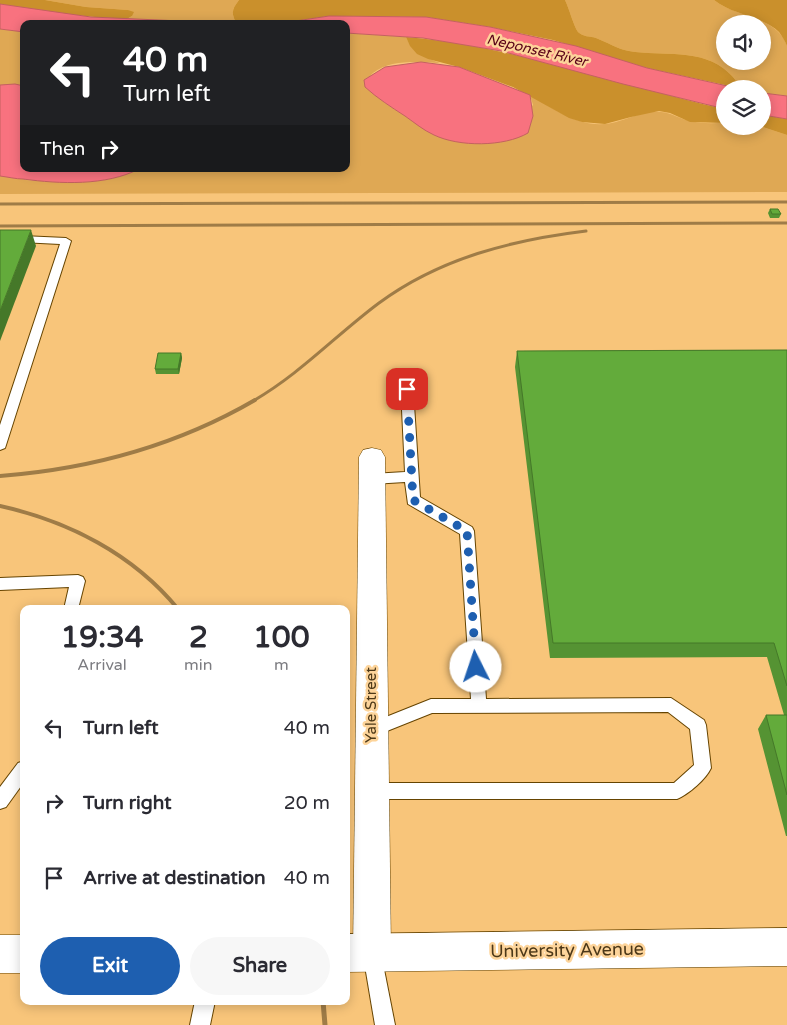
<!DOCTYPE html>
<style>
:root{--surface:#fff;--page:#f7f7f7;--text:#2b2b33;--muted:#7c7c81;--accent:#1e5fb0}
body{margin:0;font-family:"Varela Round",sans-serif;background:var(--page);color:var(--text);height:100vh;display:flex;flex-direction:column;font-size:19px;white-space:nowrap}
*{box-sizing:border-box;margin:0}
p{font-size:16px;color:var(--muted)}
.icon{flex:none;width:28px;height:28px;fill:none;stroke:currentColor;stroke-width:2;stroke-linecap:round;stroke-linejoin:round}
.map{position:relative;flex:1;overflow:hidden}
.side{position:absolute;left:20px;top:605px;width:330px;height:400px;display:flex;flex-direction:column;background:var(--surface);border-radius:10px;box-shadow:0 2px 12px #0003}
.side>*{flex:none}
.banner{position:absolute;left:20px;top:20px;width:330px;height:152px;border-radius:10px;box-shadow:0 2px 12px #0003;background:#202124;color:#fff;overflow:hidden}
.buttons{position:absolute;left:716px;top:15px;display:grid;gap:10px}
.buttons a{display:grid;place-items:center;width:55px;height:55px;border-radius:50%;background:var(--surface);box-shadow:0 2px 12px #0003;font-size:25px}
.pin{position:absolute;display:grid;place-items:center;width:42px;height:42px;color:#fff;margin:-21px;border-radius:10px;box-shadow:0 2px 8px #0006}
.me{position:absolute;width:55px;margin:-28px;rotate:356deg;stroke-linejoin:round;filter:drop-shadow(0 0 4px #0008)}
.turn{display:flex;align-items:center;gap:18px;height:105px;padding:0 20px;font-size:22px}
.turn .icon{width:65px;height:65px;stroke-width:2.5}
.turn b{display:block;font-size:35px;line-height:42px}
.then{display:flex;align-items:center;height:48px;padding:0 20px;background:#0003;gap:10px;font-size:19px}
.eta{display:flex;justify-content:space-evenly;align-items:center;height:85px;text-align:center}
.eta b{font-size:30px;font-weight:700;line-height:35px}
.cta{display:flex;gap:10px;margin-top:auto;padding:10px 20px}
.cta a{flex:1;height:58px;border-radius:30px;background:var(--accent);color:#fff;font-size:20px;font-weight:700;line-height:58px;text-align:center}
.cta a+a{background:var(--page);color:var(--text)}
ul{padding:0;list-style:none}
li{display:flex;align-items:center;gap:15px;height:75px;padding:0 20px}
li div{flex:1}
li b{display:block;font-size:19px}
li em{font-style:normal}
.map>svg:first-child{display:block}
.green{fill:#dfa854;fill-rule:evenodd}
.forest{fill:#ca902c}
.water{fill:#f8727f;stroke:#c46160}
.lines{fill:none;stroke-linecap:round;stroke-linejoin:round}
.service-casing{stroke:#640;stroke-width:2}
.minor-casing{stroke:#640;stroke-width:1}
.secondary-casing{stroke:#640;stroke-width:1}
.service{fill:#fff;fill-rule:evenodd}
.minor{fill:#fff;fill-rule:evenodd}
.secondary{fill:#fff;fill-rule:evenodd}
.rail-far2{stroke:#9f7c47;stroke-width:3}
.rail-far1{stroke:#9f7c47;stroke-width:4}
.rail{stroke:#9f7c47;stroke-width:5}
.wall{fill:#559333}
.shaded-wall{fill:#457829}
.building{fill:#63ab3b;stroke:#457829}
.route{stroke:#1e5fb0;stroke-width:9;stroke-dasharray:0 16.2}
.labels{text-anchor:middle;stroke-width:5;stroke-linejoin:round;paint-order:stroke}
.far-water-label{font-size:14px;font-style:italic;fill:#590218;stroke:#fdd49a}
.street-label{font-size:15px;fill:#4c3818;stroke:#fdd49a}
.near-street-label{font-size:18px;fill:#4c3818;stroke:#fdd49a}
</style>
<div class="map">
<svg width="787" height="1025" viewBox="0 0 787 1025">
<rect width="100%" height="100%" fill="#f8c57a"/>
<g class="green">
<path d="M 45,0 L 239,0 C 232,9 231,13 236,23 L 125,20 L 132,16 L 128,10 L 86,7 Z"/>
<path d="M 565,0 L 714,0 C 734,17 778,16 787,46 C 787,56 787,84 787,96 L 763,93 L 762,89 L 739,88 C 738,82 734,78 729,73 C 702,47 662,57 629,51 C 617,49 607,42 596,38 C 590,36 583,37 578,32 C 574,27 569,8 565,0 ZM 725,24 L 762,24 L 762,61 L 725,61 Z"/>
<path d="M 0,29 L 24,32 L 25,180 C 62,182 105,187 139,169 L 346,169 L 346,33 L 406,37 C 412,51 425,58 440,63 C 420,62 390,59 373,73 C 369,76 367,83 365,87 L 385,103 L 436,136 L 477,143 L 491,143 L 533,105 L 530,95 C 558,111 583,131 616,122 C 630,118 646,110 661,112 C 672,113 680,119 690,121 C 701,124 714,123 725,123 L 725,126 L 760,126 L 787,135 L 787,192 L 0,194 Z"/>
</g>
<g class="forest">
<polygon points="0,0 45,0 86,7 128,10 134,12 132,16 125,20 45,12 0,4"/>
<path d="M 239,0 L 565,0 C 569,8 574,27 578,32 C 583,37 590,36 596,38 C 607,42 617,49 629,51 C 662,57 702,47 729,73 C 734,78 738,82 739,88 L 647,68 L 553,40 L 490,27 L 426,17 L 329,16 L 289,22 L 236,23 C 231,13 232,9 239,0 Z"/>
<path d="M 714,0 L 787,0 L 787,46 C 785,41 782,36 779,32 C 763,16 732,15 714,0 Z"/>
<path d="M 406,37 C 488,44 568,68 647,89 C 673,96 699,104 725,109 L 725,123 L 690,122 L 670,113 L 659,111 L 631,117 L 605,124 L 582,122 L 569,118 L 513,87 L 459,67 L 428,59 L 417,54 L 410,46 Z"/>
<polygon points="763,115 787,119 787,135 760,126 762,126"/>
</g>
<g class="water">
<polygon points="0,4 91,17 249,24 24,24 24,32 0,29"/>
<polygon points="329,16 426,17 490,27 576,46 647,68 741,89 725,89 725,109 623,84 501,51 423,38 346,33 346,24 263,24 289,22"/>
<path d="M 421,62 L 459,67 L 530,95 L 533,116 L 528,133 C 504,147 459,147 434,135 C 423,130 415,123 405,116 C 391,107 377,98 365,87 L 364,80 L 385,67 Z"/>
<path d="M 15,84 L 24,86 L 24,169 L 139,169 C 106,186 60,184 23,179 C 16,179 8,177 0,176 L 0,85 Z"/>
<polygon points="763,93 787,96 787,119 763,115"/>
</g>
<g class="lines">
<g class="service-casing">
<g id="service">
<polygon points="0,235 66,238 71,241 6,445 5,448 0,450 0,425 60,244 0,241"/>
<path d="M 407,385 L 413,389 L 420,497 L 472,527 L 474,531 L 486,699 L 671,698 L 704,720 L 706,725 L 711,768 C 706,779 689,794 677,799 L 372,799 L 366,797 L 364,791 L 366,785 L 372,783 L 674,783 L 694,765 L 690,729 L 668,712 L 432,713 L 372,737 L 366,735 L 364,730 L 366,725 L 431,699 L 471,699 L 460,534 L 408,504 L 405,482 L 372,484 L 367,482 L 365,479 L 367,476 L 372,474 L 405,472 L 401,389 Z"/>
<polygon points="78,575 83,577 85,581 78,609 64,609 69,587 0,590 0,578"/>
<polygon points="24,761 24,782 6,807 0,809 0,787 18,763"/>
<polygon points="372,945 379,947 381,954 395,1025 375,1025 363,954 365,947"/>
<polygon points="195,1001 215,1001 210,1025 190,1025"/>
</g>
</g>
<g class="minor-casing">
<polygon id="minor" points="372,448 381,450 385,457 391,953 385,966 372,972 359,966 353,953 359,457 363,450"/>
</g>
<g class="secondary-casing">
<g id="secondary">
<polygon points="787,928 787,966 346,972 346,934"/>
<rect x="0" y="935" width="24" height="38"/>
</g>
</g>
<use href="#service" class="service"/>
<use href="#minor" class="minor"/>
<use href="#secondary" class="secondary"/>
<g class="rail-far2">
<polyline points="0,204 787,202"/>
<polyline points="0,226 787,223"/>
<path d="M 253,401 C 300,374 336,335 379,303 C 440,258 512,240 586,231"/>
</g>
<g class="rail-far1">
<path d="M 0,476 C 91,469 176,446 255,400"/>
<path d="M 0,506 C 68,521 133,554 178,609"/>
</g>
<polyline class="rail" points="323,1001 325,1025"/>
</g>
<g class="wall">
<polygon points="770,209 781,214 779,218 770,218 768,213"/>
<polygon points="787,350 787,836 786,836 758,729 766,715 784,715 767,657 550,658 515,367 517,351"/>
<polygon points="181,353 182,358 179,374 156,374 155,369"/>
</g>
<g class="shaded-wall">
<polygon points="31,230 36,246 0,341 0,311"/>
<polygon points="181,353 182,358 179,374 178,369"/>
</g>
<g class="building">
<polygon points="770,209 778,209 781,214 772,214"/>
<polygon points="0,230 31,230 0,311"/>
<polygon points="787,350 787,686 774,643 553,643 517,351"/>
<polygon points="158,353 181,353 178,369 155,369"/>
<polygon points="766,715 787,715 787,795"/>
</g>
<g class="lines">
<polyline class="route" points="407,389 413,500 467,531 476,667"/>
</g>
<g class="labels">
<g class="far-water-label">
<text transform="translate(537 50) rotate(13)" y="5">Neponset River</text>
</g>
<g class="street-label">
<text transform="translate(371 705) rotate(-90)" y="5">Yale Street</text>
</g>
<g class="near-street-label">
<text transform="translate(567 950) rotate(-1)" y="6">University Avenue</text>
</g>
</g>
</svg>
<div class="buttons">
<a><svg class="icon" aria-label="sound" viewBox="0 0 24 24"><path d="M4 9h4l5-4v14l-5-4H4zM17 9q2 3 0 6"/></svg></a>
<a><svg class="icon" aria-label="layers" viewBox="0 0 24 24"><path d="M12 4l9 5-9 5-9-5zM3 14l9 5 9-5"/></svg></a>
</div>
<div class="pin" style="left:407px;top:389px;background:#d93025"><svg class="icon" aria-label="arrive" viewBox="0 0 24 24"><path d="M6 21V4h12l-3 4 3 4H6"/></svg></div>
<svg class="me" style="left:476px;top:667px" viewBox="-20 -20 40 40"><circle r="19" fill="#fff"/><path d="M0-13L10 11 0 6-10 11z" fill="#1e5fb0"/></svg>
<div class="banner">
<div class="turn"><svg class="icon" aria-label="left" viewBox="0 0 24 24"><path d="M17 20v-9H6M10 6l-5 5 5 5"/></svg><div><b>40 m</b>Turn left</div></div>
<div class="then">Then<svg class="icon" aria-label="right" viewBox="0 0 24 24"><path d="M7 20v-9h11M14 6l5 5-5 5"/></svg></div>
</div>
<section class="side">
<div class="eta">
<div><b>19:34</b><p>Arrival</p></div>
<div><b>2</b><p>min</p></div>
<div><b>100</b><p>m</p></div>
</div>
<ul>
<li><svg class="icon" aria-label="left" viewBox="0 0 24 24"><path d="M17 20v-9H6M10 6l-5 5 5 5"/></svg><div><b>Turn left</b></div><em>40 m</em></li>
<li><svg class="icon" aria-label="right" viewBox="0 0 24 24"><path d="M7 20v-9h11M14 6l5 5-5 5"/></svg><div><b>Turn right</b></div><em>20 m</em></li>
<li><svg class="icon" aria-label="arrive" viewBox="0 0 24 24"><path d="M6 21V4h12l-3 4 3 4H6"/></svg><div><b>Arrive at destination</b></div><em>40 m</em></li>
</ul>
<div class="cta"><a>Exit</a><a>Share</a></div>
</section>
</div>
